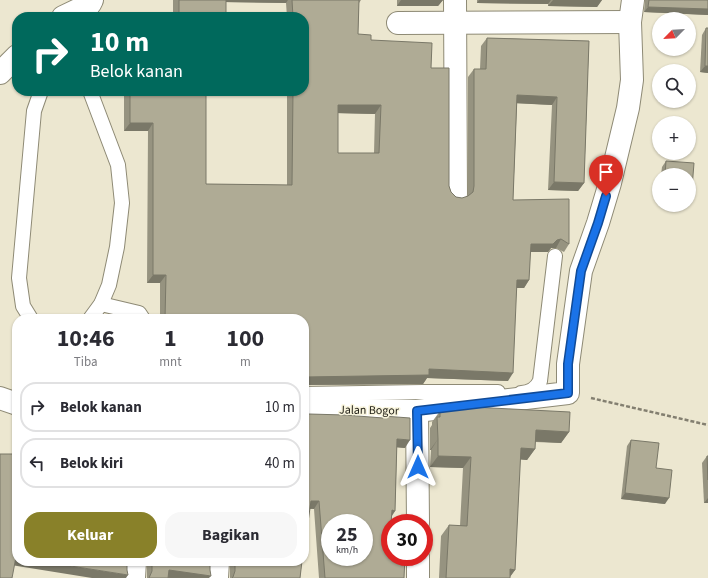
<!DOCTYPE html>
<html lang="id">
<meta charset="utf-8">
<style>
:root{--surface:#fff;--page:#f7f7f7;--text:#2b2b33;--muted:#7c7c81;--line:#e1e1e2;--accent:#898129}
body{margin:0;font-family:"Source Sans 3",sans-serif;background:var(--page);color:var(--text);height:100vh;display:flex;flex-direction:column;font-size:15px;white-space:nowrap}
*{box-sizing:border-box;margin:0}
p{font-size:13px;color:var(--muted)}
.icon{flex:none;width:22px;height:22px;fill:none;stroke:currentColor;stroke-width:2;stroke-linecap:round;stroke-linejoin:round}
.map{position:relative;flex:1;overflow:hidden}
.side{position:absolute;left:12px;top:314px;width:297px;height:252px;display:flex;flex-direction:column;background:var(--surface);border-radius:16px;box-shadow:0 1px 3px #0004}
.side>*{flex:none}
.guide{position:absolute;left:12px;top:12px;width:297px;height:84px;border-radius:16px;box-shadow:0 1px 3px #0004;background:#00695c;color:#fff;overflow:hidden}
.needle{width:26px;rotate:246deg}
.fabs{position:absolute;left:652px;top:12px;display:grid;gap:8px}
.fabs a{display:grid;place-items:center;width:44px;height:44px;border-radius:50%;background:var(--surface);box-shadow:0 1px 3px #0004;font-size:20px}
.speed{position:absolute;left:321px;top:514px;display:flex;gap:8px;font-size:20px;font-weight:700;text-align:center}
.speed>*{display:grid;place-content:center;width:52px;height:52px;border-radius:50%;background:var(--surface);box-shadow:0 1px 3px #0004;line-height:1}
.speed small{font-size:10px;font-weight:400}
.speed .limit{border:6px solid #d22;background:#fff;color:#111}
.pin{position:absolute;display:grid;place-items:center;width:34px;height:34px;color:#fff;margin:-41px -17px;border-radius:50% 50% 50% 0;rotate:-45deg;box-shadow:0 0 4px #0007}
.pin .icon{rotate:45deg}
.me{position:absolute;width:44px;margin:-22px;rotate:0deg;stroke-linejoin:round;filter:drop-shadow(0 0 3px #0008)}
.turn{display:flex;align-items:center;gap:14px;height:84px;padding:0 12px;font-size:18px}
.turn .icon{width:52px;height:52px;stroke-width:2.5}
.turn b{display:block;font-size:28px;line-height:34px}
.eta{display:flex;justify-content:space-evenly;align-items:center;height:68px;text-align:center}
.eta b{font-size:24px;font-weight:700;line-height:28px}
.cta{display:flex;gap:8px;margin-top:auto;padding:8px 12px}
.cta a{flex:1;height:46px;border-radius:16px;background:var(--accent);color:#fff;font-size:16px;font-weight:700;line-height:46px;text-align:center}
.cta a+a{background:var(--page);color:var(--text)}
ul{padding:0;list-style:none}
li{display:flex;align-items:center;gap:12px;height:50px;margin:0 8px 6px;padding:0 4px;border:2px solid var(--line);border-radius:16px}
li div{flex:1}
li b{display:block;font-size:15px}
li em{font-style:normal}
.map>svg:first-child{display:block}
.lines{fill:none;stroke-linecap:round;stroke-linejoin:round}
.service-casing{stroke:#8e8a75;stroke-width:16}
.minor-casing{stroke:#8e8a75;stroke-width:24}
.path{stroke:#837f70;stroke-width:2.5;stroke-dasharray:4 2;stroke-linecap:butt}
.service{stroke:#fff;stroke-width:14}
.minor{stroke:#fff;stroke-width:22}
.wall{fill:#969380;fill-rule:evenodd}
.shaded-wall{fill:#7a7868}
.building{fill:#afab95;stroke:#7a7868;fill-rule:evenodd}
.route-casing{stroke:#114b97;stroke-width:10}
.route{stroke:#1a73e8;stroke-width:7}
.labels{text-anchor:middle;stroke-width:3;stroke-linejoin:round;paint-order:stroke}
.street-label{font-size:12px;fill:#222018;stroke:#f9f5dd}
</style>
<div class="map">
<svg width="708" height="578" viewBox="0 0 708 578">
<rect width="100%" height="100%" fill="#ece7d0"/>
<g class="lines">
<g class="service-casing">
<g id="service">
<polyline points="101,304 139,313 143,319"/>
<polyline points="31,319 23,306 19,278 34,111 41,91"/>
<polyline points="90,319 101,304 109,285 117,247 122,203 118,165 90,91"/>
<path d="M 521,393 C 530,393 536,389 540,381 L 555,256"/>
<polyline points="304,394 423,392 498,392"/>
</g>
</g>
<g class="minor-casing">
<g id="minor">
<polyline points="455,0 456,194"/>
<polyline points="63,17 90,4 92,0"/>
<polyline points="398,23 630,22"/>
<polyline points="0,73 17,56"/>
<polyline points="0,398 17,404"/>
<polyline points="304,409 417,411 568,393 568,364 581,271 598,223 610,183 628,108 632,80 630,22 633,0"/>
<polyline points="417,411 418,523"/>
<polyline points="418,557 418,578"/>
<polyline points="134,578 135,561"/>
<polyline points="217,578 218,561"/>
</g>
</g>
<polyline class="path" points="591,398 708,425"/>
<use href="#service" class="service"/>
<use href="#minor" class="minor"/>
</g>
<g class="wall">
<path d="M 173,0 L 361,0 L 359,3 L 358,34 L 431,68 L 449,186 L 451,192 L 456,197 L 462,198 L 468,197 L 468,77 L 474,69 L 480,69 L 481,46 L 487,38 L 589,41 L 584,183 L 578,191 L 548,190 L 552,105 L 517,103 L 513,200 L 569,244 L 564,252 L 556,248 L 551,248 L 548,252 L 530,252 L 529,280 L 524,288 L 517,288 L 508,381 L 427,378 L 423,384 L 304,385 L 304,319 L 160,319 L 160,283 L 147,283 L 148,131 L 124,131 L 124,94 L 126,91 L 206,91 L 206,184 L 287,185 L 287,91 L 304,91 L 304,17 L 287,17 L 286,3 L 226,2 L 226,17 L 173,17 ZM 338,113 L 375,114 L 374,153 L 338,153 Z"/>
<polygon points="397,0 443,0 438,6 397,6"/>
<polygon points="477,0 602,0 597,7 548,6 548,4 477,3"/>
<polygon points="645,0 708,0 708,15 644,12"/>
<polygon points="706,28 708,28 708,73 700,72 702,35"/>
<polygon points="666,161 689,175 661,175 662,167"/>
<polygon points="440,411 569,432 561,443 535,442 535,449 527,460 520,459 515,570 510,577 510,578 439,578 441,536 449,525 460,526 463,468 430,467 431,450 430,450 430,428 432,425 432,422"/>
<polygon points="309,414 382,418 383,416 405,448 397,447 395,511 392,516 390,557 404,578 319,578 314,509 310,509"/>
<polygon points="631,440 656,468 665,504 621,499 627,446"/>
<polygon points="707,456 708,456 708,503 704,503 702,463"/>
<polygon points="147,561 210,561 209,578 147,578"/>
<polygon points="230,561 302,561 300,578 230,578"/>
</g>
<g class="shaded-wall">
<polygon points="222,0 288,0 286,3 220,2"/>
<polygon points="401,0 443,0 438,6 397,6"/>
<polygon points="479,0 551,0 548,4 477,3"/>
<polygon points="553,0 602,0 597,7 548,6"/>
<polygon points="648,7 708,9 708,15 644,12"/>
<polygon points="705,66 708,66 708,73 700,72"/>
<polygon points="517,95 557,97 552,105 511,103"/>
<polygon points="338,105 381,105 375,114 333,113"/>
<polygon points="130,123 153,123 148,131 124,131"/>
<polygon points="554,182 584,183 578,191 548,190"/>
<polygon points="664,205 688,205 687,207"/>
<polygon points="561,239 556,248 551,248 548,252 525,252 531,244"/>
<polygon points="153,275 166,275 160,283 147,283"/>
<polygon points="517,280 529,280 524,288 511,288"/>
<polygon points="429,369 513,373 508,381 427,378 423,384 304,385 304,377"/>
<polygon points="536,430 569,432 561,443 528,441"/>
<polygon points="397,439 410,440 405,448 392,447"/>
<polygon points="438,439 431,450 430,450"/>
<polygon points="521,448 535,449 527,460 513,459"/>
<polygon points="438,456 471,457 463,468 430,467"/>
<polygon points="625,493 669,498 665,504 621,499"/>
<polygon points="708,498 708,503 704,503"/>
<polygon points="311,501 319,501 314,509 306,508"/>
<polygon points="392,510 395,511 390,518"/>
<polygon points="16,557 17,561 39,561 128,575 126,578 92,578 11,565"/>
<polygon points="510,569 515,570 509,578"/>
<polygon points="169,570 211,576 209,578 168,578 163,577"/>
</g>
<g class="building">
<rect x="179" y="0" width="47" height="17"/>
<path d="M 292,0 L 359,0 L 358,34 L 371,35 L 371,40 L 432,43 L 431,68 L 449,68 L 449,186 L 451,192 L 456,197 L 462,198 L 468,196 L 473,192 L 474,186 L 474,69 L 486,69 L 487,38 L 589,41 L 584,183 L 554,182 L 557,97 L 517,95 L 513,200 L 569,199 L 569,244 L 561,239 L 557,240 L 553,244 L 531,244 L 529,280 L 517,280 L 513,373 L 429,369 L 429,375 L 304,377 L 304,319 L 165,319 L 166,275 L 153,275 L 153,123 L 130,123 L 130,91 L 206,91 L 206,184 L 292,185 L 293,91 L 304,91 L 304,17 L 293,17 ZM 338,105 L 381,105 L 379,153 L 338,153 Z"/>
<polygon points="649,0 708,0 708,9 648,7"/>
<polygon points="706,28 708,28 708,66 705,66"/>
<polygon points="666,161 694,163 691,201 689,200 689,175 665,175"/>
<polygon points="472,407 570,412 569,432 536,430 535,449 521,448 515,570 510,569 510,578 446,578 449,525 467,526 471,457 438,456 438,439 437,417 440,417 440,411"/>
<path d="M 304,412 L 309,414 L 345,415 L 383,418 L 383,416 L 410,418 L 410,440 L 397,439 L 395,511 L 392,510 L 391,523 L 390,523 L 390,557 L 405,557 L 404,578 L 325,578 L 319,501 L 311,501 L 304,550 ZM 330,523 L 364,523 L 364,557 L 330,557 Z"/>
<polygon points="631,440 659,443 656,468 672,470 669,498 625,493"/>
<polygon points="0,454 17,454 17,557 16,557 12,578 0,578"/>
<polygon points="707,456 708,456 708,480"/>
<polygon points="39,561 127,561 127,570 128,575"/>
<polygon points="152,561 210,561 210,570 211,576 169,570 168,578 149,578 152,571"/>
<polygon points="235,561 302,561 300,578 232,578 233,577 235,571"/>
</g>
<g class="lines">
<g class="route-casing">
<polyline id="route" points="418,467 417,411 568,393 568,364 581,271 598,223 606,196"/>
</g>
<use href="#route" class="route"/>
</g>
<g class="labels">
<g class="street-label">
<text transform="translate(369 410) rotate(1)" y="4">Jalan Bogor</text>
</g>
</g>
</svg>
<div class="fabs">
<a><svg class="needle" viewBox="-14 -14 28 28"><path d="M0-13l5 13h-10z" fill="#e53935"/><path d="M0 13l5-13h-10z" fill="#7c7c81"/></svg></a>
<a><svg class="icon" aria-label="search" viewBox="0 0 24 24"><circle cx="10" cy="10" r="6"/><path d="M15 15l6 6"/></svg></a>
<a>+</a>
<a>−</a>
</div>
<div class="speed"><div>25<small>km/h</small></div><div class="limit">30</div></div>
<div class="pin" style="left:606px;top:196px;background:#d93025"><svg class="icon" aria-label="arrive" viewBox="0 0 24 24"><path d="M6 21V4h12l-3 4 3 4H6"/></svg></div>
<svg class="me" style="left:418px;top:467px" viewBox="-20 -20 40 40"><path d="M0-17L14 15 0 8-14 15z" fill="#1a73e8" stroke="#fff" stroke-width="4"/></svg>
<div class="guide">
<div class="turn"><svg class="icon" aria-label="right" viewBox="0 0 24 24"><path d="M7 20v-9h11M14 6l5 5-5 5"/></svg><div><b>10 m</b>Belok kanan</div></div>
</div>
<section class="side">
<div class="eta">
<div><b>10:46</b><p>Tiba</p></div>
<div><b>1</b><p>mnt</p></div>
<div><b>100</b><p>m</p></div>
</div>
<ul>
<li><svg class="icon" aria-label="right" viewBox="0 0 24 24"><path d="M7 20v-9h11M14 6l5 5-5 5"/></svg><div><b>Belok kanan</b></div><em>10 m</em></li>
<li><svg class="icon" aria-label="left" viewBox="0 0 24 24"><path d="M17 20v-9H6M10 6l-5 5 5 5"/></svg><div><b>Belok kiri</b></div><em>40 m</em></li>
</ul>
<div class="cta"><a>Keluar</a><a>Bagikan</a></div>
</section>
</div>
